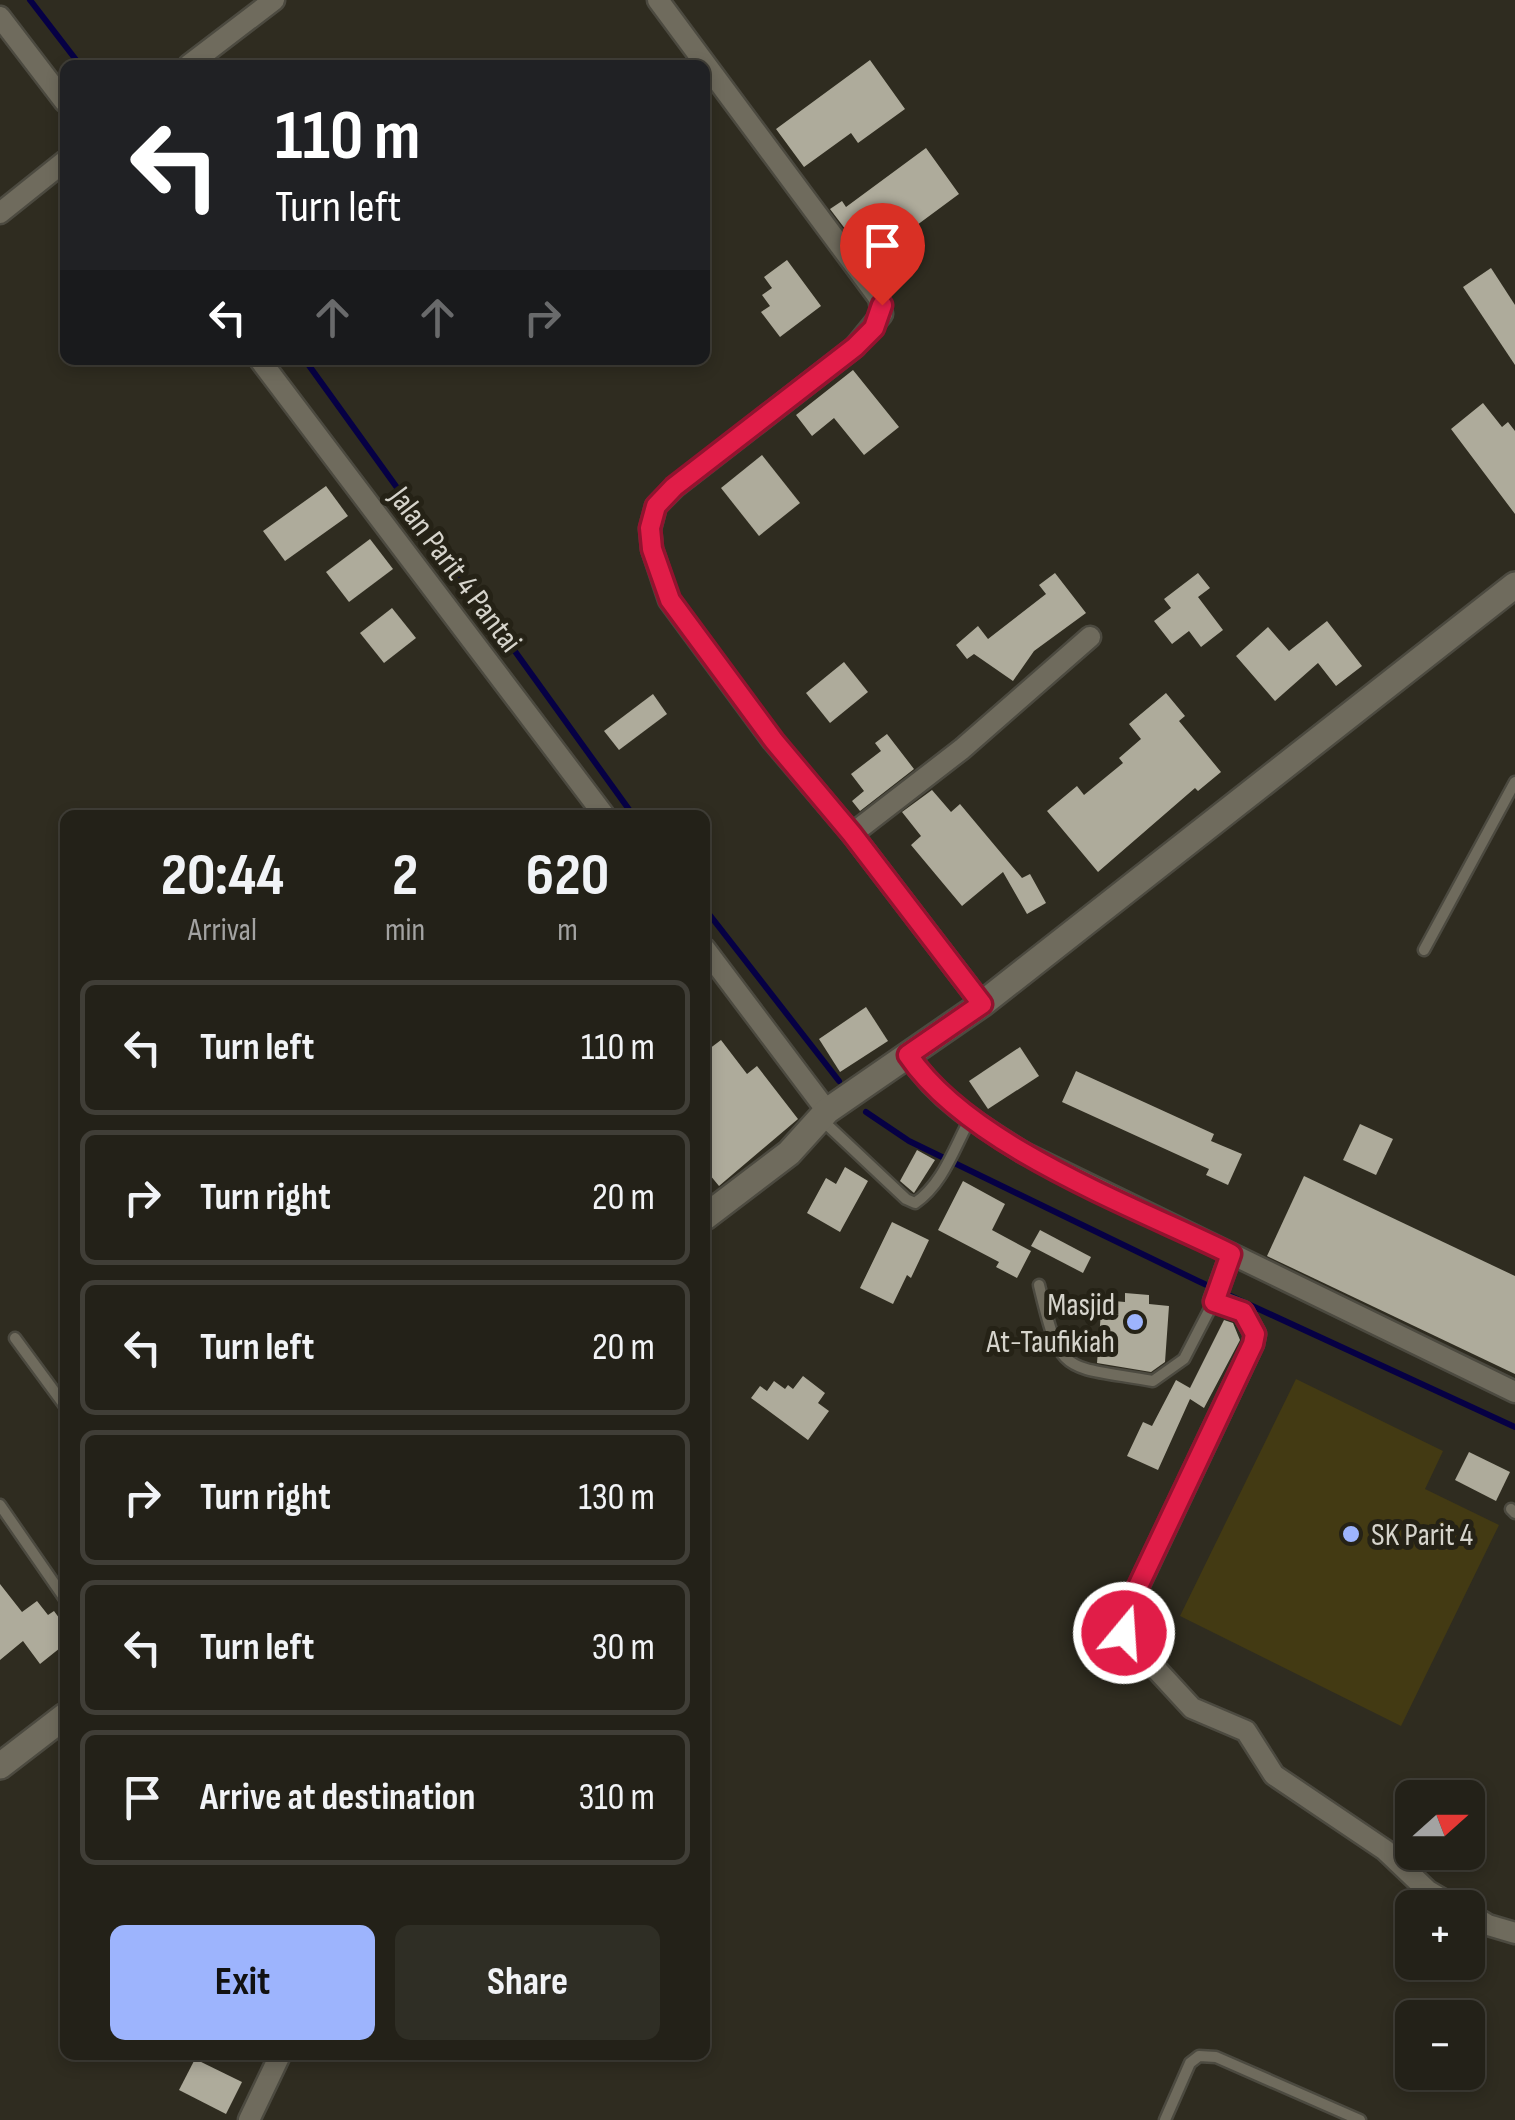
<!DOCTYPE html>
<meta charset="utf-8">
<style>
:root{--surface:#232118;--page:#2f2e25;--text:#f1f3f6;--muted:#a3a3a2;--line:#403e37;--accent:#9db4fd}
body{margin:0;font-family:"Sofia Sans Condensed",sans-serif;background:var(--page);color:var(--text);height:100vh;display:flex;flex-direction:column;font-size:38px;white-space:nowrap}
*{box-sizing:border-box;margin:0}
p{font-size:32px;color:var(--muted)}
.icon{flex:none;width:55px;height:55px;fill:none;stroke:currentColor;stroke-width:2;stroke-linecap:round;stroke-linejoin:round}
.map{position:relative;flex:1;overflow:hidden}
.drawer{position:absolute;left:60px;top:810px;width:650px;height:1250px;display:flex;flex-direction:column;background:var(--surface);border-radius:15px;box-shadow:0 5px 15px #0003,0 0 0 2px var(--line)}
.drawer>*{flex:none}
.guide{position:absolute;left:60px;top:60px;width:650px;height:305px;border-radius:15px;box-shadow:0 5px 15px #0003,0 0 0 2px var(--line);background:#202124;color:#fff;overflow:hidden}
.needle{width:65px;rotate:69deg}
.fabs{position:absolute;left:1395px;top:1780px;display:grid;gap:20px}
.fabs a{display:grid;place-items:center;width:90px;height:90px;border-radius:15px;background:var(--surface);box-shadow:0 5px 15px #0003,0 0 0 2px var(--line);font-size:50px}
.pin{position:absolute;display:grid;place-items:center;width:85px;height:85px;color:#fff;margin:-102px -42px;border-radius:50% 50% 50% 0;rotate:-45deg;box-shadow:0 0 10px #0007}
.pin .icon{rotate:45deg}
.me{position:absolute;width:110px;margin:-55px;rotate:18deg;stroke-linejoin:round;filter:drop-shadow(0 0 8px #0008)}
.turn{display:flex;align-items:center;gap:35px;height:210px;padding:0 50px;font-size:45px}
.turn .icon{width:130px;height:130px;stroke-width:2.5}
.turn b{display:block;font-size:70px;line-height:85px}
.lanes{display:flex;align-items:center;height:95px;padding:0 50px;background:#0003;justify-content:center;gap:50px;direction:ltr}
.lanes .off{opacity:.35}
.eta{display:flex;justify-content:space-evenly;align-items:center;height:170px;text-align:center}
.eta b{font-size:60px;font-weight:700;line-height:70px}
.cta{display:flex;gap:20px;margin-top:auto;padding:20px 50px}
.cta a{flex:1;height:115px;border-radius:15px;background:var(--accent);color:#111;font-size:40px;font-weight:700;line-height:115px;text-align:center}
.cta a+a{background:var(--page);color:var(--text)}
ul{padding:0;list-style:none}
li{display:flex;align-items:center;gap:30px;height:135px;margin:0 20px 15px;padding:0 30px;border:5px solid var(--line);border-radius:15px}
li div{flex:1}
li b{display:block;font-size:38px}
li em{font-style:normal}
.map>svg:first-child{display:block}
.green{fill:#433a13}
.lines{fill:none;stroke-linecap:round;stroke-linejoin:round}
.stream{stroke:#060044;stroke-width:6}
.building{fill:#aeab9b}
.service-casing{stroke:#4c4a40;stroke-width:15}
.minor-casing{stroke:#4c4a40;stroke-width:25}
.tertiary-casing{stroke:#4c4a40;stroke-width:30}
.service{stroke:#6f6b5d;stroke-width:10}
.minor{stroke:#6f6b5d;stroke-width:20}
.tertiary{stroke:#6f6b5d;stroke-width:25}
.route-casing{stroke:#92132f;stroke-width:25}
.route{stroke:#e11d48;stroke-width:18}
.poi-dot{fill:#9db4fd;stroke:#252216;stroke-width:4}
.labels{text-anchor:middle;stroke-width:10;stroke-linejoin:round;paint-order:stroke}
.street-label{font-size:32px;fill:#d6d4cc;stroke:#252216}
.poi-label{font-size:32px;fill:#d6d4cc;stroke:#252216;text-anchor:end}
</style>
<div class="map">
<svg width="1515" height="2120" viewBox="0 0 1515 2120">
<rect width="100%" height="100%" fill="#2f2c20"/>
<polygon class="green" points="1296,1379 1443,1451 1425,1489 1499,1525 1401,1726 1180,1616"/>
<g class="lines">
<g class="stream">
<polyline points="30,0 80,65"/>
<polyline points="305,360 633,815"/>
<polyline points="705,909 839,1081"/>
<polyline points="866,1112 909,1141 1198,1281 1515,1427"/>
</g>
</g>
<g class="building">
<polygon points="870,60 905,109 858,143 851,133 804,167 776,129"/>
<polygon points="926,148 959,194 890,245 871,218 849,234 830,209 842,201 846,207"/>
<polygon points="787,260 821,306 780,337 761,312 770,306 762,295 772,288 764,277"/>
<polygon points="1491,268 1515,305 1515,365 1463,287"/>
<polygon points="853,370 899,427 864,455 834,418 812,436 796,415"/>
<polygon points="1483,403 1502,427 1508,422 1515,431 1515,514 1451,429"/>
<polygon points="762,455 800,503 759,536 721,488"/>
<polygon points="326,486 348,516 285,561 263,531"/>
<polygon points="370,539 393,569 349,602 326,572"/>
<polygon points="1055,573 1086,613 1034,651 1013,681 974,654 967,659 956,645 978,626 988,639 1046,594 1039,585"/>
<polygon points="1198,573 1210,588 1198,597 1223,630 1201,647 1189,631 1172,644 1154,621 1171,608 1164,599"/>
<polygon points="392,608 416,638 384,663 360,633"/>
<polygon points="1327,621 1362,666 1336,686 1318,663 1275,701 1236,656 1268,627 1289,651"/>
<polygon points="844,662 868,692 830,723 806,693"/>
<polygon points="1166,693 1185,716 1179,721 1221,772 1198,791 1195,788 1098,872 1047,811 1077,786 1084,795 1123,763 1119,758 1141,739 1129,724"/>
<polygon points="653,694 667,714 619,750 604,731"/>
<polygon points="887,734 914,769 860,811 852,801 864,791 851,774 881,751 875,743"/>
<polygon points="932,790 951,812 960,804 1022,878 1030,874 1046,903 1027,914 1003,872 962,906 911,845 921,836 902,812"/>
<polygon points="866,1007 888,1041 840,1072 819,1039"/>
<polygon points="721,1040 747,1074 757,1066 798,1119 719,1186 705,1169 705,1052"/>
<polygon points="1020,1047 1039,1076 988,1109 969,1081"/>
<polygon points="1076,1071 1214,1134 1211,1141 1242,1154 1228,1185 1206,1175 1209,1169 1062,1102"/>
<polygon points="1360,1124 1393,1139 1376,1175 1343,1160"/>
<polygon points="917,1150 935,1160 914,1193 900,1181"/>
<polygon points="845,1167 868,1181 840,1232 807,1213 826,1178 836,1184"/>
<polygon points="1304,1176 1515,1276 1515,1374 1267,1256"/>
<polygon points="963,1181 1005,1204 992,1230 1031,1251 1017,1278 996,1267 999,1262 938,1230"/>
<polygon points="892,1222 929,1240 911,1278 907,1275 893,1304 860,1288"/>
<polygon points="1040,1230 1091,1257 1083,1273 1031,1246"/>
<polygon points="1125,1293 1149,1295 1149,1304 1169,1306 1165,1362 1151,1372 1097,1363 1102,1300 1125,1302"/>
<polygon points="1224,1320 1233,1323 1240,1340 1204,1408 1190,1399 1158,1470 1127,1456 1143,1422 1152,1426 1176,1380 1190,1388"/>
<polygon points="803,1376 825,1393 818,1403 829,1411 808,1440 751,1398 760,1386 767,1391 774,1381 785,1389 788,1385 793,1389"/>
<polygon points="1469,1452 1510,1472 1496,1501 1455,1480"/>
<polygon points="0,1584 22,1612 37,1601 48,1615 54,1611 65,1626 65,1644 40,1664 23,1641 0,1660"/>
<polygon points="195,2059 242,2082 226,2114 179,2090"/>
</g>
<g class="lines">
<g class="service-casing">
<g id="service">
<polyline points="1424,950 1515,782"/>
<path d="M 821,1119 L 906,1199 L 915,1203 C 943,1184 954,1148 970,1119"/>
<path d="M 1039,1285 C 1061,1378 1063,1365 1153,1381 L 1184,1359 L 1214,1301"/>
<polyline points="15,1338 65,1406"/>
<polyline points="0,1505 65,1599"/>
<polyline points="1511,1509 1515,1513"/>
<polyline points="1165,2120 1190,2063 1199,2056 1216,2057 1360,2120"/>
</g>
</g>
<g class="minor-casing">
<g id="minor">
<polyline points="658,0 879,298 882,314 855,347 675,487 656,506 650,529 652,549 669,600 773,741 852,834 982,1004"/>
<polyline points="0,17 65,102"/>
<polyline points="189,65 274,0"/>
<polyline points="0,213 65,161"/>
<polyline points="260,360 604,815"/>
<polyline points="852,834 962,749 1090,637"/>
<polyline points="705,949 827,1111"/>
<path d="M 908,1055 C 938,1100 979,1125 1024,1153 L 1515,1392"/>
<polyline points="1231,1254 1214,1301 1243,1312 1255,1334 1253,1344 1123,1619 1123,1633 1192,1708 1246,1731 1274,1775 1385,1850 1428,1891 1457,1908"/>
<polyline points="1468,1913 1488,1925 1515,1933"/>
<polyline points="249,2120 280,2055"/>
</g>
</g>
<g class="tertiary-casing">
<g id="tertiary">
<polyline points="705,1217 789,1153 827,1111 982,1004 1515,585"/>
<polyline points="0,1766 65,1716"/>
</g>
</g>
<use href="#service" class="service"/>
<use href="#minor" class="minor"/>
<use href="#tertiary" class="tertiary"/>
</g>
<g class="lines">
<g class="route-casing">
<path id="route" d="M 882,305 L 874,328 L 855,347 L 674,487 L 656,506 L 650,528 L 652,549 L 670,600 L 774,741 L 852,834 L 982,1004 L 908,1055 C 969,1146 1133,1206 1231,1254 L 1214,1302 L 1243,1312 L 1255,1334 L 1253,1344 L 1123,1618 L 1124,1633"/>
</g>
<use href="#route" class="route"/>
</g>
<g class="poi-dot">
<circle cx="1135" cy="1322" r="10"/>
<circle cx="1351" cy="1534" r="10"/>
</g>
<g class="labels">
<g class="street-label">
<text transform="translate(456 569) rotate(53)" y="11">Jalan Parit 4 Pantai</text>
</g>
<g class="poi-label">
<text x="1115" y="1315">Masjid<tspan x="1115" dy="37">At-Taufikiah</tspan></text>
<text x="1371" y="1545" text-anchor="start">SK Parit 4</text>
</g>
</g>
</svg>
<div class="fabs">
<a><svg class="needle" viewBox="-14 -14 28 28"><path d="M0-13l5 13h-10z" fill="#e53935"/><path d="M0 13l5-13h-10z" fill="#a3a3a2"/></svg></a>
<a>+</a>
<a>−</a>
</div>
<div class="pin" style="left:882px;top:305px;background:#d93025"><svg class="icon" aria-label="arrive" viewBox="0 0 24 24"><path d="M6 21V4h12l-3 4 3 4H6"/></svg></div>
<svg class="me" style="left:1124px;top:1633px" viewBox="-20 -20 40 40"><circle r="17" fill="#e11d48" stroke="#fff" stroke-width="3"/><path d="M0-11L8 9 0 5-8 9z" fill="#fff"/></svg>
<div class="guide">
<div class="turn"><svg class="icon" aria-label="left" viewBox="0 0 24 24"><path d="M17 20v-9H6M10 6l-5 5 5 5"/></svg><div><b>110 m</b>Turn left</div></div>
<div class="lanes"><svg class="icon" aria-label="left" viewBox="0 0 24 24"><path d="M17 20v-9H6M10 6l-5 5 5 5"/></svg><svg class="icon off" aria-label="ahead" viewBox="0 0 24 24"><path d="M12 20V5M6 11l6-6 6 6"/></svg><svg class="icon off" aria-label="ahead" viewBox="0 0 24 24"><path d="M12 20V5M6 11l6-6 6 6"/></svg><svg class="icon off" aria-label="right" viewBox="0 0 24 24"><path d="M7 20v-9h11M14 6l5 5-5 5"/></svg></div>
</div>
<section class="drawer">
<div class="eta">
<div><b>20:44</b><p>Arrival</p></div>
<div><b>2</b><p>min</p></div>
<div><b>620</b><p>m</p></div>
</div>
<ul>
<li><svg class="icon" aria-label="left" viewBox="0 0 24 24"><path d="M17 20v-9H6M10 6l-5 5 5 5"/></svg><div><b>Turn left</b></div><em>110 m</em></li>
<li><svg class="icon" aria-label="right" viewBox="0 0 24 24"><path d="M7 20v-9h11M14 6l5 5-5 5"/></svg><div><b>Turn right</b></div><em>20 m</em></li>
<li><svg class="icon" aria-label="left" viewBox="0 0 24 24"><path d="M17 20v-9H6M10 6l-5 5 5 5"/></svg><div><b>Turn left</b></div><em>20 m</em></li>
<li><svg class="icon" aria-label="right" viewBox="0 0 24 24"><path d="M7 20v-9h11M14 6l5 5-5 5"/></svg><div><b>Turn right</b></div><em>130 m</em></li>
<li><svg class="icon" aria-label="left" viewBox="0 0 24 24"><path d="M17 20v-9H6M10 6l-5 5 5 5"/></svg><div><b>Turn left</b></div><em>30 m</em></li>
<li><svg class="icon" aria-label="arrive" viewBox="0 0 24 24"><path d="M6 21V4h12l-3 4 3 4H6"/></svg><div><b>Arrive at destination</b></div><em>310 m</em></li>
</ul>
<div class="cta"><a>Exit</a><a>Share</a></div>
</section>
</div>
